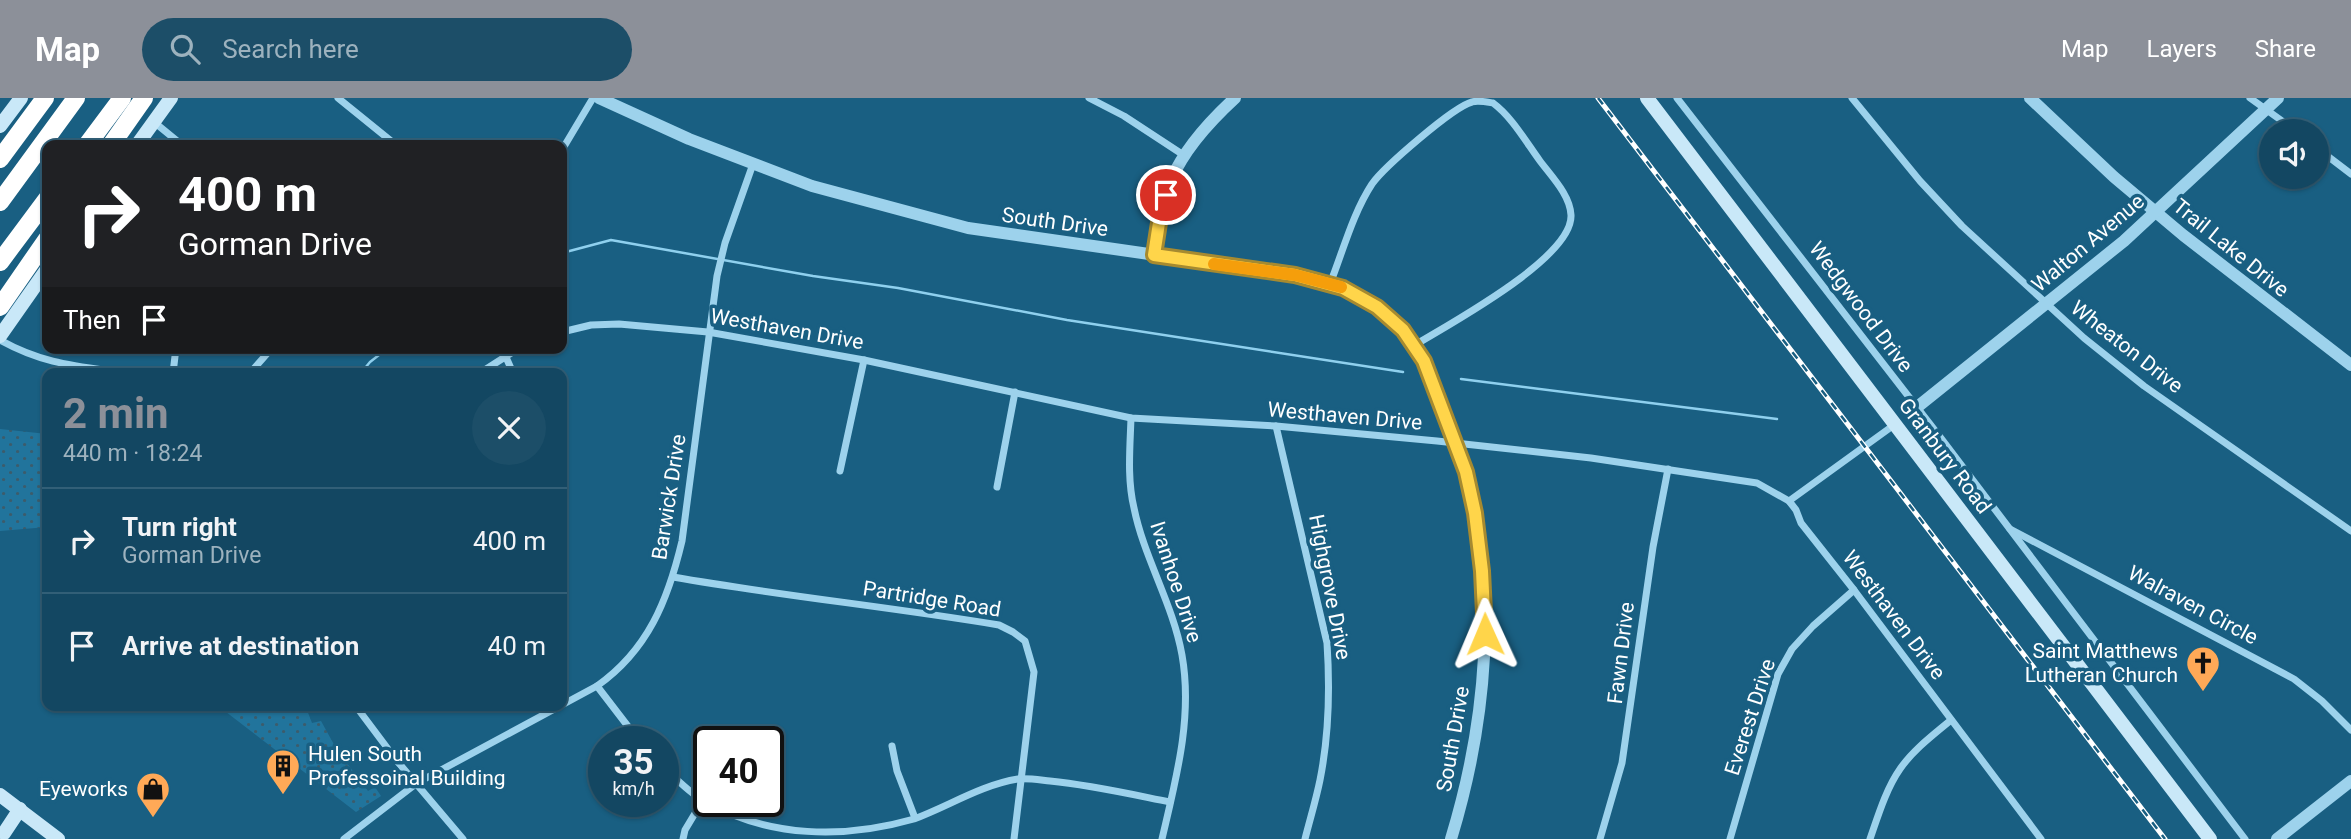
<!DOCTYPE html>
<meta charset="utf-8">
<style>
:root{--surface:#134762;--page:#1c4e68;--text:#f1f3f6;--muted:#9db2be;--line:#325f77;--accent:#8c9099}
body{margin:0;font-family:Roboto,sans-serif;background:var(--page);color:var(--text);height:100vh;display:flex;flex-direction:column;font-size:26px;white-space:nowrap}
*{box-sizing:border-box;margin:0}
p{font-size:23px;color:var(--muted)}
.icon{flex:none;width:38px;height:38px;fill:none;stroke:currentColor;stroke-width:2;stroke-linecap:round;stroke-linejoin:round}
.map{position:relative;flex:1;overflow:hidden}
.drawer{position:absolute;left:42px;top:270px;width:525px;height:343px;display:flex;flex-direction:column;background:var(--surface);border-radius:14px;box-shadow:0 2px 5px #0004,0 0 0 2px var(--line)}
.drawer>*{flex:none}
.top-card{position:absolute;left:42px;top:42px;width:525px;height:214px;border-radius:14px;box-shadow:0 2px 5px #0004,0 0 0 2px var(--line);background:#202124;color:#fff;overflow:hidden}
.fabs{position:absolute;left:2259px;top:21px;display:grid;gap:14px}
.fabs a{display:grid;place-items:center;width:70px;height:70px;border-radius:50%;background:var(--surface);box-shadow:0 2px 5px #0004,0 0 0 2px var(--line);font-size:35px}
.speed{position:absolute;left:588px;top:628px;display:flex;gap:14px;font-size:35px;font-weight:700;text-align:center}
.speed>*{display:grid;place-content:center;width:91px;height:91px;border-radius:50%;background:var(--surface);box-shadow:0 2px 5px #0004,0 0 0 2px var(--line);line-height:1}
.speed small{font-size:18px;font-weight:400}
.speed .limit{border:4px solid #111;border-radius:10px;background:#fff;color:#111}
.pin{position:absolute;display:grid;place-items:center;width:60px;height:60px;color:#fff;margin:-30px;border:4px solid #fff;border-radius:50%;box-shadow:0 2px 7px #0007}
.me{position:absolute;width:77px;margin:-38px;rotate:359deg;stroke-linejoin:round;filter:drop-shadow(0 0 5px #0008)}
.turn{display:flex;align-items:center;gap:24px;height:147px;padding:0 21px;font-size:32px}
.turn .icon{width:91px;height:91px;stroke-width:2.5}
.turn b{display:block;font-size:49px;line-height:60px}
.then{display:flex;align-items:center;height:66px;padding:0 21px;background:#0003;gap:14px;font-size:26px}
.round{display:grid;place-items:center;flex:none;width:74px;height:74px;border-radius:37px;background:var(--page)}
.overview{display:flex;align-items:center;justify-content:space-between;height:119px;padding:0 21px}
h1{font-size:42px;font-weight:700;line-height:52px;color:var(--accent)}
ul{padding:0;list-style:none}
li{display:flex;align-items:center;gap:21px;height:105px;padding:0 21px;border-top:2px solid var(--line)}
li div{flex:1}
li b{display:block;font-size:26px}
li em{font-style:normal}
header{display:flex;align-items:center;gap:42px;box-sizing:border-box;height:98px;padding:0 35px;background:var(--accent);color:#fff}
header strong{font-size:33px}
nav{display:flex;gap:38px;margin-inline-start:auto;font-size:24px}
.search{width:490px;height:63px;background:var(--page);display:flex;align-items:center;gap:18px;box-sizing:border-box;padding:0 24px;border-radius:38px;color:var(--muted);font-size:26px}
.map>svg:first-child{display:block}
.grass{fill:url(#grass-dots)}
.lines{fill:none;stroke-linecap:round;stroke-linejoin:round}
.stream{stroke:#8fd0ee;stroke-width:2.5}
.minor{stroke:#9dd2ec;stroke-width:7}
.tertiary{stroke:#9dd2ec;stroke-width:12}
.secondary{stroke:#c9e8f8;stroke-width:14}
.motorway{stroke:#fff;stroke-width:18}
.rail-casing{stroke:#fff;stroke-width:5}
.rail{stroke:#195f82;stroke-width:2.5;stroke-dasharray:8;stroke-linecap:butt}
.route-casing{stroke:#a68a30;stroke-width:18}
.route{stroke:#ffd54a;stroke-width:12}
.slow{stroke:#f59e0b;stroke-width:12}
.labels{text-anchor:middle;stroke-width:7;stroke-linejoin:round;paint-order:stroke}
.street-label{font-size:21px;fill:#fff;stroke:#195f82}
.poi-label{font-size:21px;fill:#fff;stroke:#195f82;text-anchor:end}
</style>
<header>
<strong>Map</strong>
<div class="search"><svg class="icon" aria-label="search" viewBox="0 0 24 24"><circle cx="10" cy="10" r="6"/><path d="M15 15l6 6"/></svg>Search here</div>
<nav><a>Map</a><a>Layers</a><a>Share</a></nav>
</header>
<div class="map">
<svg width="2351" height="741" viewBox="0 0 2351 741">
<defs>
<pattern id="grass-dots" width="8" height="8" patternUnits="userSpaceOnUse" patternTransform="scale(1.75)"><rect width="8" height="8" fill="#21749c"/><path d="M2 2h.1M6 6h.1" fill="none" stroke="#3b5c6c" stroke-width="1.8" stroke-linecap="round"/></pattern>
</defs>
<rect width="100%" height="100%" fill="#195f82"/>
<g class="grass">
<polygon points="0,331 47,336 47,429 0,433"/>
<polygon points="217,607 254,607 261,613 277,607 305,607 312,625 321,623 337,652 368,693 375,689 381,698 356,714"/>
</g>
<g class="lines">
<g class="stream">
<polyline points="562,155 611,142 813,178 898,190 1067,222 1403,274"/>
<polyline points="361,275 370,264 388,250"/>
<polyline points="1461,281 1777,321"/>
</g>
<g class="minor">
<polyline points="338,0 396,47"/>
<polyline points="1089,0 1124,18 1185,58"/>
<polyline points="1677,0 1940,339 2245,741"/>
<polyline points="1852,0 1920,83 1962,128 2084,240 2144,288 2351,433"/>
<polyline points="2250,0 2296,33"/>
<polyline points="154,24 182,47"/>
<polyline points="2317,50 2351,76"/>
<polyline points="562,52 593,0"/>
<path d="M 1330,186 C 1343,153 1353,115 1372,86 C 1384,69 1453,9 1472,4 C 1478,2 1487,4 1493,5 C 1512,19 1526,44 1540,63 C 1552,79 1570,97 1571,117 C 1573,160 1449,226 1415,247"/>
<polyline points="562,234 591,227 619,226 708,234 864,262 1131,320 1276,328 1437,343 1591,360 1757,385 1789,403 1796,412 1801,425 1854,492 2041,741"/>
<path d="M 0,242 C 43,266 76,268 124,275"/>
<polyline points="505,257 513,275"/>
<polyline points="173,275 176,250"/>
<polyline points="250,275 272,250"/>
<polyline points="480,275 519,250"/>
<path d="M 1131,320 C 1130,350 1127,381 1134,410 C 1144,460 1173,506 1182,557 C 1193,619 1176,681 1162,741"/>
<path d="M 1276,328 L 1327,545 C 1330,590 1329,637 1320,682 C 1316,702 1310,721 1305,741"/>
<polyline points="840,373 864,262"/>
<polyline points="997,389 1015,294"/>
<polyline points="1789,403 1894,327"/>
<polyline points="2010,431 2294,581 2322,603 2351,632"/>
<path d="M 673,479 C 782,498 891,509 999,527 L 1013,534 L 1025,543 L 1034,574 L 1014,741"/>
<polyline points="597,588 640,644"/>
<polyline points="355,607 397,663 463,741"/>
<polyline points="744,644 752,639"/>
<polyline points="892,648 897,673 915,720"/>
<path d="M 663,669 C 676,680 689,695 704,703 C 769,740 844,741 914,721 C 949,708 981,687 1018,681 C 1028,680 1040,682 1050,683 C 1091,687 1130,696 1170,704"/>
<path d="M 344,741 L 417,685 L 597,588 C 648,552 668,502 682,443 L 717,178 L 725,145 L 753,66"/>
<polyline points="683,741 685,732 709,692"/>
<polyline points="1600,741 1622,665 1653,449 1668,371"/>
<polyline points="1730,741 1778,576 1792,551 1813,528 1854,492"/>
<path d="M 1870,741 C 1878,718 1886,691 1900,671 C 1913,652 1933,637 1951,622"/>
</g>
<g class="tertiary">
<path d="M 599,0 L 689,41 L 812,88 L 968,130 L 1295,177 C 1338,188 1369,198 1402,231 C 1424,254 1434,286 1445,315 C 1452,335 1461,355 1466,375 C 1498,495 1487,623 1451,741"/>
<polyline points="2030,0 2114,79 2183,137 2351,267"/>
<path d="M 1154,157 C 1158,132 1161,106 1171,82 C 1184,52 1211,22 1235,0"/>
<polyline points="1916,310 2124,143 2278,0"/>
<polyline points="2277,741 2351,683"/>
</g>
<g class="secondary">
<polyline points="1647,0 2210,741"/>
<polyline points="0,28 21,0"/>
<polyline points="137,47 171,0"/>
<polyline points="0,238 47,171"/>
<polyline points="0,697 58,741"/>
<polyline points="4,735 20,711"/>
</g>
<g class="motorway">
<polyline points="87,47 122,0"/>
<polyline points="111,47 144,0"/>
<polyline points="0,61 45,0"/>
<polyline points="0,104 76,0"/>
<polyline points="0,164 47,101"/>
<polyline points="0,209 47,141"/>
</g>
<g class="rail-casing">
<polyline id="rail" points="1598,0 2165,741"/>
</g>
<use href="#rail" class="rail"/>
</g>
<g class="lines">
<g class="route-casing">
<polyline id="route" points="1166,97 1161,112 1154,157 1295,177 1343,190 1377,209 1403,232 1424,263 1466,374 1475,415 1482,473 1485,536"/>
</g>
<use href="#route" class="route"/>
<polyline class="slow" points="1214,166 1295,177 1341,189"/>
</g>
<defs>
<g id="church-pin" transform="scale(1.75)"><path d="M0 17L-7.5 6A9.5 9.5 0 1 1 7.5 6Z" fill="#ffa957" stroke="#195f82"/><path d="M-1.2-6h2.4v3.5h3.3v2.4h-3.3V6h-2.4V-.1h-3.3v-2.4h3.3Z" fill="#111"/></g>
<g id="building-pin" transform="scale(1.75)"><path d="M0 17L-7.5 6A9.5 9.5 0 1 1 7.5 6Z" fill="#ffa957" stroke="#195f82"/><path d="M-4-6H4V6H1V3H-1V6H-4ZM-2.5-4.3h1.7v1.8h-1.7ZM.8-4.3h1.7v1.8H.8ZM-2.5-1h1.7V.8h-1.7ZM.8-1h1.7V.8H.8Z" fill="#111"/></g>
<g id="shop-pin" transform="scale(1.75)"><path d="M0 17L-7.5 6A9.5 9.5 0 1 1 7.5 6Z" fill="#ffa957" stroke="#195f82"/><path d="M-5-2.5h2.3a2.7 3.5 0 0 1 5.4 0H5L5.5 6h-11ZM-1.5-2.5h3a1.5 2.3 0 0 0-3 0Z" fill="#111"/></g>
</defs>
<g fill-rule="evenodd">
<use href="#church-pin" x="2203" y="565"/>
<use href="#building-pin" x="283" y="668"/>
<use href="#shop-pin" x="153" y="691"/>
</g>
<g class="labels">
<g class="street-label">
<text transform="translate(1055 124) rotate(8)" y="7">South Drive</text>
<text transform="translate(2088 145) rotate(-40)" y="7">Walton Avenue</text>
<text transform="translate(2231 150) rotate(39)" y="7">Trail Lake Drive</text>
<text transform="translate(1861 209) rotate(53)" y="7">Wedgwood Drive</text>
<text transform="translate(787 231) rotate(10)" y="7">Westhaven Drive</text>
<text transform="translate(2127 249) rotate(38)" y="7">Wheaton Drive</text>
<text transform="translate(1345 318) rotate(5)" y="7">Westhaven Drive</text>
<text transform="translate(1945 358) rotate(53)" y="7">Granbury Road</text>
<text transform="translate(669 399) rotate(-81)" y="7">Barwick Drive</text>
<text transform="translate(1176 484) rotate(72)" y="7">Ivanhoe Drive</text>
<text transform="translate(1330 489) rotate(79)" y="7">Highgrove Drive</text>
<text transform="translate(932 501) rotate(9)" y="7">Partridge Road</text>
<text transform="translate(2193 507) rotate(28)" y="7">Walraven Circle</text>
<text transform="translate(1894 517) rotate(53)" y="7">Westhaven Drive</text>
<text transform="translate(1621 555) rotate(-83)" y="7">Fawn Drive</text>
<text transform="translate(1750 619) rotate(-72)" y="7">Everest Drive</text>
<text transform="translate(1453 641) rotate(-80)" y="7">South Drive</text>
</g>
<g class="poi-label">
<text x="2178" y="560">Saint Matthews<tspan x="2178" dy="24">Lutheran Church</tspan></text>
<text x="308" y="663" text-anchor="start">Hulen South<tspan x="308" dy="24">Professoinal Building</tspan></text>
<text x="128" y="698">Eyeworks</text>
</g>
</g>
</svg>
<div class="fabs">
<a><svg class="icon" aria-label="sound" viewBox="0 0 24 24"><path d="M4 9h4l5-4v14l-5-4H4zM17 9q2 3 0 6"/></svg></a>
</div>
<div class="speed"><div>35<small>km/h</small></div><div class="limit">40</div></div>
<div class="pin" style="left:1166px;top:97px;background:#d93025"><svg class="icon" aria-label="arrive" viewBox="0 0 24 24"><path d="M6 21V4h12l-3 4 3 4H6"/></svg></div>
<svg class="me" style="left:1485px;top:536px" viewBox="-20 -20 40 40"><path d="M0-17L14 15 0 8-14 15z" fill="#ffd54a" stroke="#fff" stroke-width="4"/></svg>
<div class="top-card">
<div class="turn"><svg class="icon" aria-label="right" viewBox="0 0 24 24"><path d="M7 20v-9h11M14 6l5 5-5 5"/></svg><div><b>400 m</b>Gorman Drive</div></div>
<div class="then">Then<svg class="icon" aria-label="arrive" viewBox="0 0 24 24"><path d="M6 21V4h12l-3 4 3 4H6"/></svg></div>
</div>
<section class="drawer">
<div class="overview"><div><h1>2 min</h1><p>440 m · 18:24</p></div><a class="round"><svg class="icon" aria-label="close" viewBox="0 0 24 24"><path d="M6 6l12 12M18 6L6 18"/></svg></a></div>
<ul>
<li><svg class="icon" aria-label="right" viewBox="0 0 24 24"><path d="M7 20v-9h11M14 6l5 5-5 5"/></svg><div><b>Turn right</b><p>Gorman Drive</p></div><em>400 m</em></li>
<li><svg class="icon" aria-label="arrive" viewBox="0 0 24 24"><path d="M6 21V4h12l-3 4 3 4H6"/></svg><div><b>Arrive at destination</b></div><em>40 m</em></li>
</ul>
</section>
</div>
